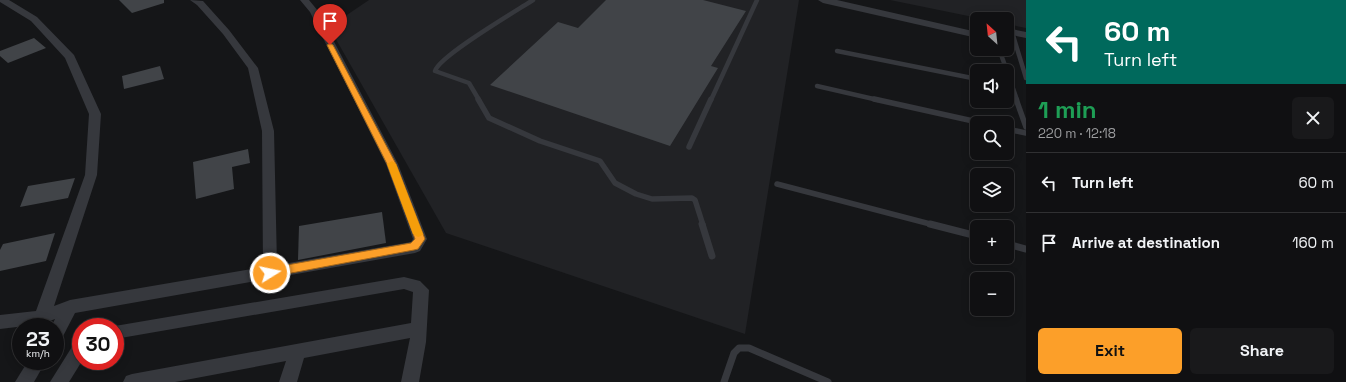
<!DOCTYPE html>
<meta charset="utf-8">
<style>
:root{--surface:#101012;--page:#19191b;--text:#f1f3f6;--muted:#9c9d9f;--line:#303032;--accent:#fc9f29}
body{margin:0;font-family:"Space Grotesk",sans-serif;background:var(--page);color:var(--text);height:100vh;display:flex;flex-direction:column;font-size:15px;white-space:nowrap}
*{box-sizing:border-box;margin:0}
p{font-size:13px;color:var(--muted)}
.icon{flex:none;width:22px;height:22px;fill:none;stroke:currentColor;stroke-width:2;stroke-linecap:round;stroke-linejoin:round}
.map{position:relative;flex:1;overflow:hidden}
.panel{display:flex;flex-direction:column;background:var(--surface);width:320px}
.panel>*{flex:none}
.banner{background:#00695c;color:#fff;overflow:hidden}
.needle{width:26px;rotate:333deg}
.buttons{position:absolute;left:970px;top:12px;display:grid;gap:8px}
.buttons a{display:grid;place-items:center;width:44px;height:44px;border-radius:6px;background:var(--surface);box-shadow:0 2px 10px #0003,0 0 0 1px var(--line);font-size:20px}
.speed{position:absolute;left:12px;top:318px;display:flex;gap:8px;font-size:20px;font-weight:700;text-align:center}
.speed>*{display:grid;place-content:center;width:52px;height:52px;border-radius:50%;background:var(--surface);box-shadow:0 2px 10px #0003,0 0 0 1px var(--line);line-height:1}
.speed small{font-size:10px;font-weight:400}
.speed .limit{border:6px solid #d22;background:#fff;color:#111}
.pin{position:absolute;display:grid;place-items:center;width:34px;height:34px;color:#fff;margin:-41px -17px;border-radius:50% 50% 50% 0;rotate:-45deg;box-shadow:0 0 4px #0007}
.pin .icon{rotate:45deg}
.me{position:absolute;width:44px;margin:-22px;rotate:80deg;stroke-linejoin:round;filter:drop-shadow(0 0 3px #0008)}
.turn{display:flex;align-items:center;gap:14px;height:84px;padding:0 12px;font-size:18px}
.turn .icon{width:52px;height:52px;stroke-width:2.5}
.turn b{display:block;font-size:28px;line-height:34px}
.round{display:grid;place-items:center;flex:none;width:42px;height:42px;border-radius:6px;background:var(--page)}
.summary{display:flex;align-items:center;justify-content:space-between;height:68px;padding:0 12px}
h1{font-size:24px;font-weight:800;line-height:30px;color:#1e9e55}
.button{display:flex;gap:8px;margin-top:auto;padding:8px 12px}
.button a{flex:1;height:46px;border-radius:6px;background:var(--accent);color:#111;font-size:16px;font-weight:800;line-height:46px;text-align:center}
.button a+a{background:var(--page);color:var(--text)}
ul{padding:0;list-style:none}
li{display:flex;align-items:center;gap:12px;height:60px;padding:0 12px;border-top:1px solid var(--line)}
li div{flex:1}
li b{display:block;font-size:15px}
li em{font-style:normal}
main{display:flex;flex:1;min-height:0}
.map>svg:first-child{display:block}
.built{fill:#212225}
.building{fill:#414448}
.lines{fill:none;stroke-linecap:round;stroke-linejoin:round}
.service-far2{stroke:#36383d;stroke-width:4.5}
.service-far1{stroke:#36383d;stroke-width:5.5}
.service{stroke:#36383d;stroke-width:7}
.minor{fill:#36383d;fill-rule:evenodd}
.tertiary{fill:#36383d;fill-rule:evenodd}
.route{fill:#fc9f29;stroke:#a4671b}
.slow{fill:#f59e0b}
</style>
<main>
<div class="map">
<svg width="1026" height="382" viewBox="0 0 1026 382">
<rect width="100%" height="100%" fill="#151618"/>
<g class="built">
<polygon points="369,0 799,0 745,334 446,233 329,27"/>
<polygon points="890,0 1026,0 1026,28 1007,24 1007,19 983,19"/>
</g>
<g class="building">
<polygon points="119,0 164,0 164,3 132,13"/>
<polygon points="606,0 703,0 746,11 711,66 718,68 670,146 490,85 558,22 578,28"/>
<polygon points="34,38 46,48 8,63 0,56 0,51"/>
<polygon points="160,66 164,79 124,89 122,76"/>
<polygon points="248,149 250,163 232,167 234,189 196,199 193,162"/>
<polygon points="75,178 68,198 20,207 28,186"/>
<polygon points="382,212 386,243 298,260 299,226"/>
<polygon points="55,233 46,261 0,271 0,250 3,244"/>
</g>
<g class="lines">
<g class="service-far2">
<polyline points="1012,32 1026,78"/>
<polyline points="999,49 1007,71"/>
<polyline points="837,51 977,79"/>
<polyline points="1007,71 1017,100"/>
<polyline points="817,86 878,100"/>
<path d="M 479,100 L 469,83 L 435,71 C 439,56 516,11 533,0"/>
<polyline points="711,100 757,0"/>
</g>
<g class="service-far1">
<polyline points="478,99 489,118 540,141 600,161 615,183 636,194 652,199 692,198 695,200 703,225"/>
<polyline points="874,99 982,123"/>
<polyline points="1016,99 1026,127"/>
<polyline points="1007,129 1026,133"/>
<polyline points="689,147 711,99"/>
<polyline points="777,184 934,225"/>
</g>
<g class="service">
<polyline points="702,224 712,256"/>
<polyline points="930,224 977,236"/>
<polyline points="1007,244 1026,249"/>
<polyline points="724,382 734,353 739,348 749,348 828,382"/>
</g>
<g class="minor">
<polygon points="0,0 9,0 37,17 74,55 101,114 97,175 54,306 70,300 263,267 262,131 248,68 223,34 197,5 190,0 203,1 229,30 258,68 274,131 277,265 411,242 413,239 386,164 310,12 300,0 309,0 318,11 398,164 427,239 420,251 415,253 75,313 61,340 55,342 55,327 51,327 55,319 42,324 0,329 0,315 36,311 85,175 89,114 65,58 31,21 0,2"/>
<polygon points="404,277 420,281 429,290 426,342 419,382 401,382 410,338 304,358 297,382 279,382 286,361 175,382 123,382 126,376 132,374 411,323 413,292 404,289 115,339 115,327 109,327"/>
<polygon points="81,340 82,361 69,382 50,382 75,342"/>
<polygon points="28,361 46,361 34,382 15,382"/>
</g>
<g class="tertiary">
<polygon points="818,0 837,0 977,32 977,38 823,3"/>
<polygon points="1007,28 1026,32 1026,38 1007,34"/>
</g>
</g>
<polygon class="route" points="330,43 333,45 396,164 425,239 418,249 414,250 270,277 265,273 270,268 411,243 415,239 387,164 327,45"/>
<polygon class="slow" points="392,161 396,164 423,234 421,236 418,237 413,234 387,164"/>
</svg>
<div class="buttons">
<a><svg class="needle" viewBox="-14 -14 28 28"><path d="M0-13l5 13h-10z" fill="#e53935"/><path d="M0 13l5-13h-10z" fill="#9c9d9f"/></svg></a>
<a><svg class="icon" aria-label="sound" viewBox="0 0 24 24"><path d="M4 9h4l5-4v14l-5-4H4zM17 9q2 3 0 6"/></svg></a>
<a><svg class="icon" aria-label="search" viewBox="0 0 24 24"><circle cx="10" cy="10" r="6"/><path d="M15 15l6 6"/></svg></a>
<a><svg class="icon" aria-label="layers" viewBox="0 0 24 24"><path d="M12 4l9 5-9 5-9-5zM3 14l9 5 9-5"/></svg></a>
<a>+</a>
<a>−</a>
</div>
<div class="speed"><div>23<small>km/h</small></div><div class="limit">30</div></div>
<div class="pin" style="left:330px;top:45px;background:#d93025"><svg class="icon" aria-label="arrive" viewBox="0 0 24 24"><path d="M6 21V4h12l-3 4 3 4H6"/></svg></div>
<svg class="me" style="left:270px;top:273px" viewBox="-20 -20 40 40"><circle r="17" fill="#fc9f29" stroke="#fff" stroke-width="3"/><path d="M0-11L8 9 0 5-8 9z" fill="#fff"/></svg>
</div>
<section class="panel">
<div class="banner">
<div class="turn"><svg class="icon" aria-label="left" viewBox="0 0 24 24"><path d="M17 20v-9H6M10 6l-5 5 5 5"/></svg><div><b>60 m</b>Turn left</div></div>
</div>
<div class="summary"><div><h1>1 min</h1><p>220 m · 12:18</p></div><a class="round"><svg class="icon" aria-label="close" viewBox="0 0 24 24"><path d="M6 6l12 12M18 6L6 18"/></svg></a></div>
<ul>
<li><svg class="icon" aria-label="left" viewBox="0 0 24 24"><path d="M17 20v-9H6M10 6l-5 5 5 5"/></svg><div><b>Turn left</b></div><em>60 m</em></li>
<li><svg class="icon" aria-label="arrive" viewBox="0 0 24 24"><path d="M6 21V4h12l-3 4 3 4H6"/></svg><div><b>Arrive at destination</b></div><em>160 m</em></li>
</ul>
<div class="button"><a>Exit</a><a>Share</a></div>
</section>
</main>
